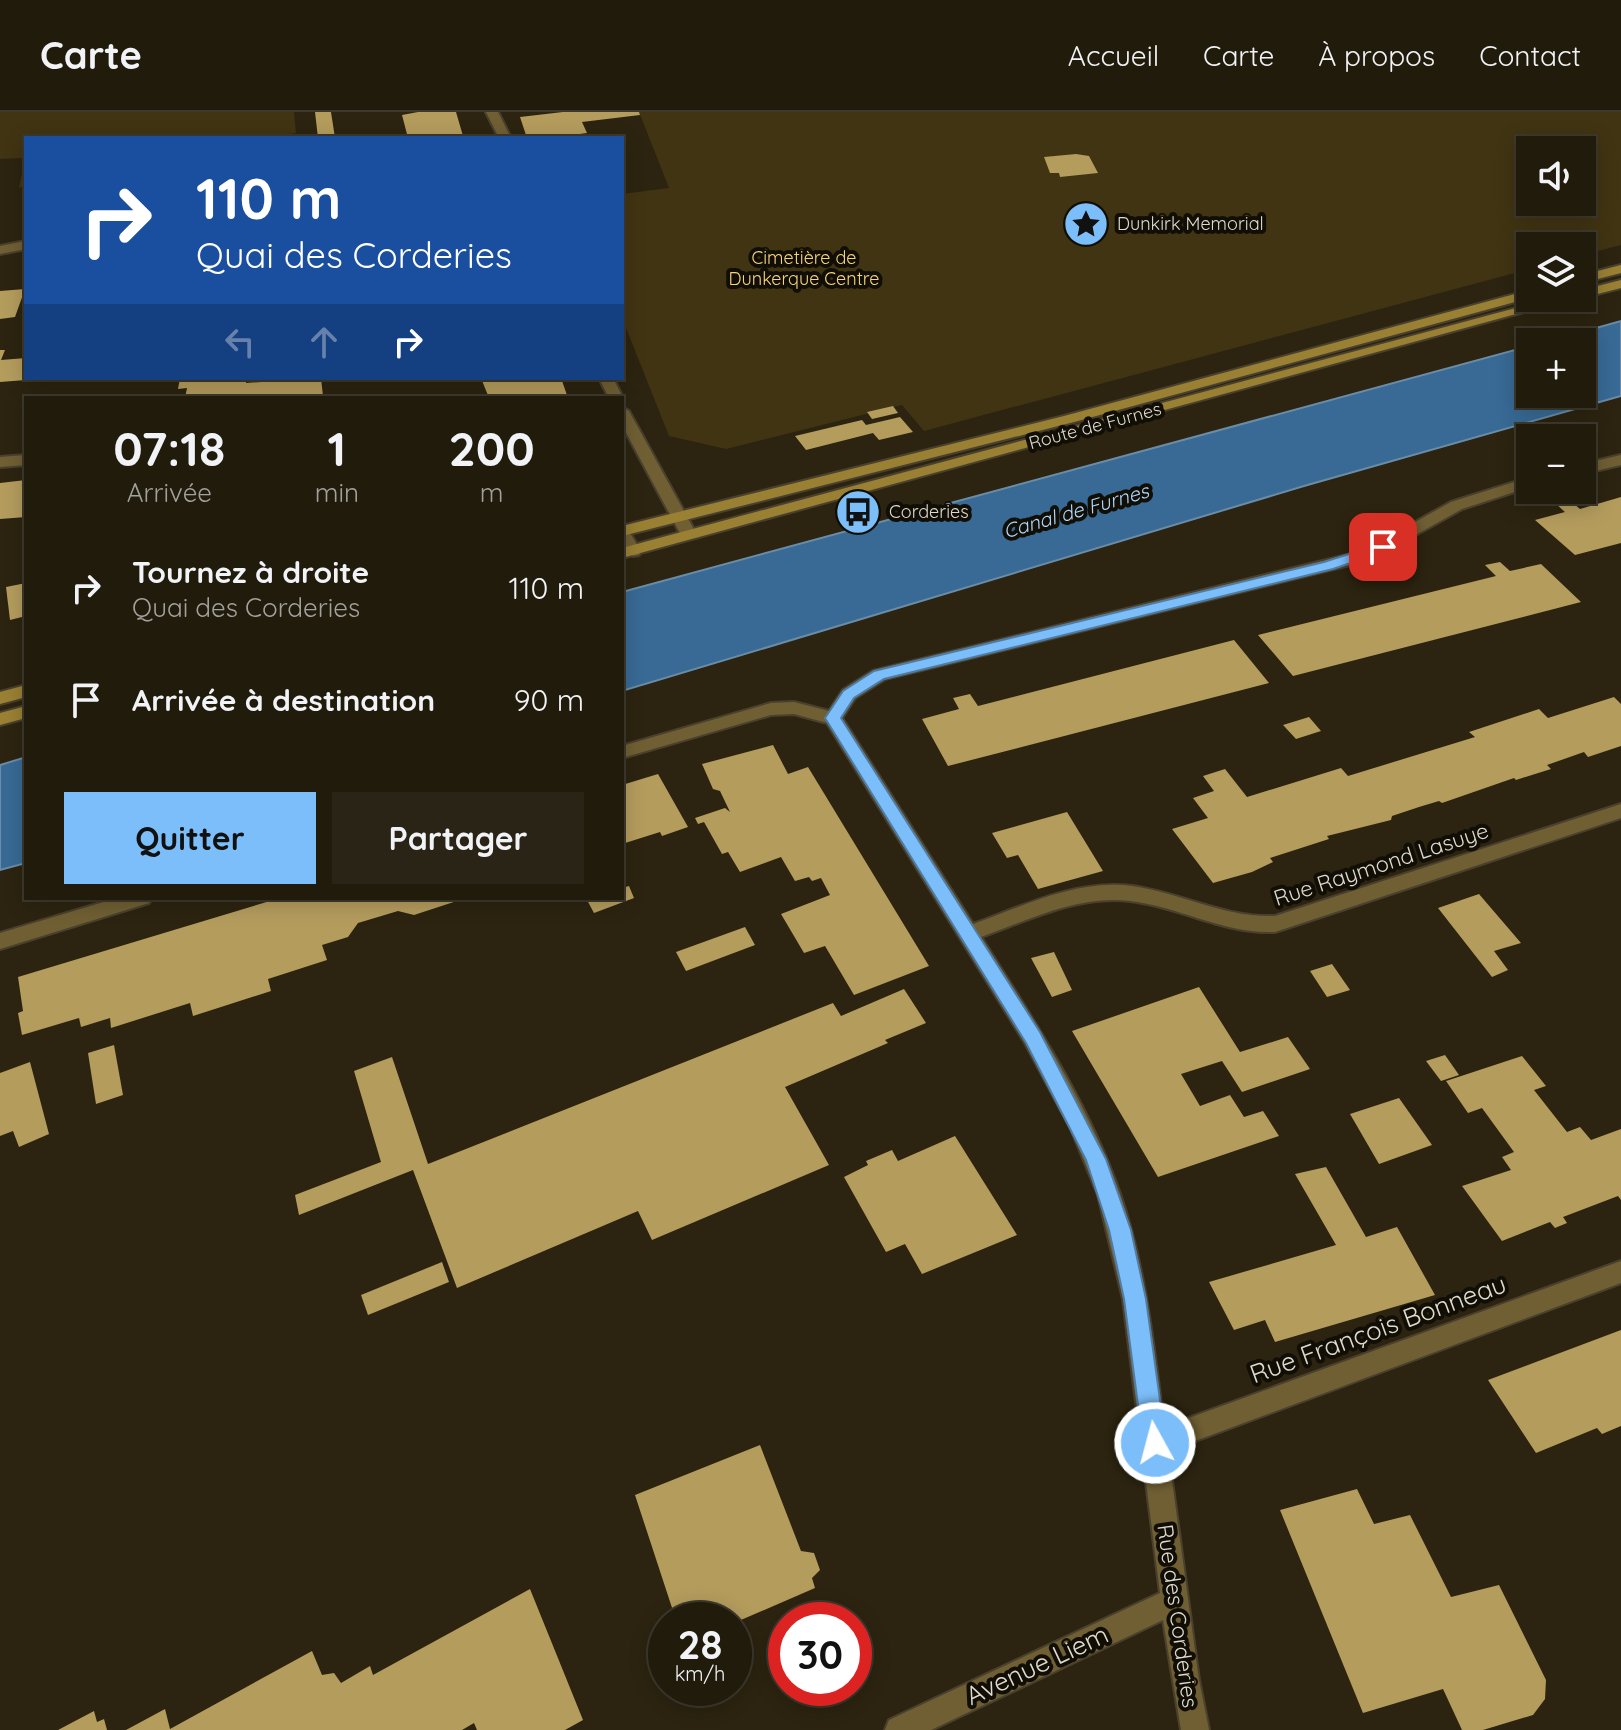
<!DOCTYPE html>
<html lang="fr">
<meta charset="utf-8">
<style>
:root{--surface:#211b0c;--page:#292415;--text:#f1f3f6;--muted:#a2a19d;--line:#3e392d;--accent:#7cbef9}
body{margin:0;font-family:Quicksand,sans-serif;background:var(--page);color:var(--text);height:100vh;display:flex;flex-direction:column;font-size:30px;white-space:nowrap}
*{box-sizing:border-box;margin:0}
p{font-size:26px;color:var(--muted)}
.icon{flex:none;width:44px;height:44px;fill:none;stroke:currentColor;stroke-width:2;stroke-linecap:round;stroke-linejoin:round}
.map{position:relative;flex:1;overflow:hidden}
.panel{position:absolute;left:24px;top:284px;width:600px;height:504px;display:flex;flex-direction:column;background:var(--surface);border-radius:0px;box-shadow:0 4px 20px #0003,0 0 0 2px var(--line)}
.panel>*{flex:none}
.top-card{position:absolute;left:24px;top:24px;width:600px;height:244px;border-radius:0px;box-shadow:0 4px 20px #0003,0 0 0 2px var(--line);background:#1a4fa0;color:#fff;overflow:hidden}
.controls{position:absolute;left:1516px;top:24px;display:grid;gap:16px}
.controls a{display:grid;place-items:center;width:80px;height:80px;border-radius:0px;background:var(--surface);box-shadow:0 4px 20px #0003,0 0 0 2px var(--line);font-size:40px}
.speed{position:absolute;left:648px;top:1490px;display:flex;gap:16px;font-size:40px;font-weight:700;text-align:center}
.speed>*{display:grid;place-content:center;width:104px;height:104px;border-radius:50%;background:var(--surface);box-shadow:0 4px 20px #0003,0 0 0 2px var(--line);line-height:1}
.speed small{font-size:20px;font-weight:400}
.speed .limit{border:12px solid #d22;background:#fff;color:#111}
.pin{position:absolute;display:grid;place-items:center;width:68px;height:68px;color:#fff;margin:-34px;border-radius:16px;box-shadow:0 4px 12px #0006}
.me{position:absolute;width:88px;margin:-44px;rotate:353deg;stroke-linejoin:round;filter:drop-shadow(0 0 6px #0008)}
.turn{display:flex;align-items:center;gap:28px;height:168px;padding:0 40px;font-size:36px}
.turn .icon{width:104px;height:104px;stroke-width:2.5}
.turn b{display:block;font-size:56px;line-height:68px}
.lanes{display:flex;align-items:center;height:76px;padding:0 40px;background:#0003;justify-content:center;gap:40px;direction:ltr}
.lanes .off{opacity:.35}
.eta{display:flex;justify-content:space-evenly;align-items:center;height:136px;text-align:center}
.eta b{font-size:48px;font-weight:700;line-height:56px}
.button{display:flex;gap:16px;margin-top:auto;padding:16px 40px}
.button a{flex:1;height:92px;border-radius:0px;background:var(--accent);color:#111;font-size:32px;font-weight:700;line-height:92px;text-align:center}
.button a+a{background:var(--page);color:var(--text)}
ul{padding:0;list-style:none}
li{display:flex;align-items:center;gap:24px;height:112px;padding:0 40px}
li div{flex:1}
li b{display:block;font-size:30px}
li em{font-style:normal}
header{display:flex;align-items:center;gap:48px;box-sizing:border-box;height:112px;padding:0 40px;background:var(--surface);border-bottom:2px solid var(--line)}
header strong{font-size:38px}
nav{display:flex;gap:44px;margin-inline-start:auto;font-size:28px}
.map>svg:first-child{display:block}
.green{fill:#403412;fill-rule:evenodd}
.water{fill:#386a95;stroke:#6a8ca6;stroke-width:2}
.building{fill:#b49c5d}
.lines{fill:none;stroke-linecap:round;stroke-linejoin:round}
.minor-casing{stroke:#49412e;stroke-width:4}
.secondary-casing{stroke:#49412e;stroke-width:4}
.minor{fill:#705f33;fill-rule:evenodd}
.secondary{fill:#9a8033;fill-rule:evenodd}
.route{fill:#7cbef9;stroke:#517ca2;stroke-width:2}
.labels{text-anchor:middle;stroke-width:8;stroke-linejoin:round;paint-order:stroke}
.far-poi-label{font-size:18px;fill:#dfdace;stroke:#110e06;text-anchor:start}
.far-park-label{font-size:18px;fill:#f6d479;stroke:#110e06}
.far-street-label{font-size:18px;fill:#dfdace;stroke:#110e06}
.far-water-label{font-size:20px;font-style:italic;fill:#aed8ff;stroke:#110e06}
.street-label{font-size:22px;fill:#dfdace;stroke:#110e06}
.near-street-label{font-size:26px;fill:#dfdace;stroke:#110e06}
</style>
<header>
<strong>Carte</strong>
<nav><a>Accueil</a><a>Carte</a><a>À propos</a><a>Contact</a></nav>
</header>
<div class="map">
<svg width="1621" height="1618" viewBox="0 0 1621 1618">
<rect width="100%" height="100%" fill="#2c2410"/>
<g class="green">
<polygon points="0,0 294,0 296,21 270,26 26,26 26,74 19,76 25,46 0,47"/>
<path d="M 639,0 L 1621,0 L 1621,133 L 1582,143 L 1582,134 L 1530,134 L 1530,157 L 924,319 L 902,293 L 726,337 L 669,324 L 622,206 L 622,82 L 669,76 ZM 1530,38 L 1582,38 L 1582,90 L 1530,90 Z"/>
</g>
<g class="water">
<polygon points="1621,209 1621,284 1304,374 622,579 622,480 1530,234 1530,282 1582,282 1582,230 1546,230"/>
<polygon points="26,645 26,751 0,758 0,653"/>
</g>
<g class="building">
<polygon points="315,0 331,0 335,26 318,26"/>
<polygon points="418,0 456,0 463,24 408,26 402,3"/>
<polygon points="563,0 639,0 640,3 582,10 587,21 572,23 573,26 527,26 520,5"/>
<polygon points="1076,42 1089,44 1098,61 1060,65 1059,61 1050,61 1044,45"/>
<polygon points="25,177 15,205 0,207 0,179"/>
<polygon points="0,238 5,238 1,248 26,246 26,268 0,270"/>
<polygon points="180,266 246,266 246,271 321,266 323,284 185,286 187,276 178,277"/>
<polygon points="481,266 561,266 568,286 489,286"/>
<polygon points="893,294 898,301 872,307 867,300"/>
<polygon points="900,305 913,320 879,328 873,321 806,338 795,324 862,308 866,313"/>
<polygon points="26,368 26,405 0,407 0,371"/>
<polygon points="1621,385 1621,431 1575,443 1535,408 1565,400 1555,391 1568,387 1580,397"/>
<polygon points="1500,450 1510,459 1541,452 1581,490 1293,564 1258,523 1496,464 1485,453"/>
<polygon points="26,471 26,504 10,508 6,475"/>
<polygon points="1234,528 1269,571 948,654 922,607 959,597 953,586 970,582 978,594"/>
<polygon points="1614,585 1621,592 1621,634 1588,645 1584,640 1547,653 1551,657 1516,668 1514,666 1442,691 1439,689 1419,695 1392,704 1391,708 1327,724 1329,727 1270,746 1273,750 1252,760 1213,771 1172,717 1208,706 1193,686 1214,679 1203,664 1225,657 1247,685 1341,656 1348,664 1475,625 1469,620 1539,597 1548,606"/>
<polygon points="1309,605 1321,619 1296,627 1283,613"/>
<polygon points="773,633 788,662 808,655 929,854 854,883 825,834 804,841 781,802 830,783 821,766 812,769 809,765 795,769 781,745 740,760 728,740 722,742 704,710 698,712 695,706 725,696 730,700 720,679 713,677 702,652"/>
<polygon points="658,662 688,715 662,724 660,720 622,732 622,673"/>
<polygon points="1067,700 1103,759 1038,777 1018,743 1007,746 992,721"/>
<polygon points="629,774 634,786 594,801 587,788 622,786 622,776"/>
<polygon points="1479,782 1521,831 1494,839 1508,858 1492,865 1438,796"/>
<polygon points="280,786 466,786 414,803 398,799 358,811 348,825 322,833 327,848 268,867 271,879 193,904 190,891 111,916 110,906 81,915 79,906 22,923 18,901 23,899 18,865"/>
<polygon points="745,815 755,833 686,859 676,840"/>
<polygon points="1054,840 1072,878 1052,885 1031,846"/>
<polygon points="1332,852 1350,878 1327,885 1310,859"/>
<polygon points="1199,875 1240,940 1288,925 1310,957 1242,980 1222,949 1181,962 1200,994 1230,983 1244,1005 1263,999 1279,1024 1158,1065 1072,919"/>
<polygon points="904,877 926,911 885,928 888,931 785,975 829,1053 652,1128 638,1099 457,1176 413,1058 299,1103 295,1083 381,1050 354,959 392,945 428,1052 833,891 841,904"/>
<polygon points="114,933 123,983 96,992 88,941"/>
<polygon points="1445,943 1459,963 1441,969 1426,949"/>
<polygon points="1522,944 1546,974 1534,978 1567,1020 1580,1015 1591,1028 1621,1017 1621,1088 1618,1084 1563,1105 1567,1111 1555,1116 1550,1110 1502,1129 1462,1074 1511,1058 1502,1045 1514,1040 1482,996 1468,1001 1446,969"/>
<polygon points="30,950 49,1022 19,1035 13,1019 0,1024 0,961"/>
<polygon points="1399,986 1432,1033 1379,1052 1350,1002"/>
<polygon points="955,1024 1017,1123 922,1162 905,1132 886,1140 844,1065 868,1053 866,1049 892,1038 898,1049"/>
<polygon points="1326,1055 1366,1125 1397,1115 1435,1183 1275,1230 1265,1208 1234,1218 1209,1170 1336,1133 1295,1062"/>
<polygon points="442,1150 449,1170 368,1203 361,1183"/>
<polygon points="1621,1218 1621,1314 1602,1322 1597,1316 1536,1341 1488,1268"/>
<polygon points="760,1333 801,1439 814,1441 820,1458 812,1466 815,1476 734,1511 734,1508 676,1508 635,1383"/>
<polygon points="1357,1377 1374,1412 1410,1403 1451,1485 1499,1473 1546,1568 1545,1587 1533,1603 1483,1618 1462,1618 1443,1577 1363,1601 1280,1398"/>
<polygon points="530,1477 583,1608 565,1618 477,1618 474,1611 462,1618 126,1618 165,1597 170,1617 312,1539 322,1563 334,1561 341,1571 370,1554 373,1563"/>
<polygon points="94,1599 97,1610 104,1607 107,1618 58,1618"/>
</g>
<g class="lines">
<g class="minor-casing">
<g id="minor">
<polygon points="486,0 498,0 511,26 499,26"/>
<polygon points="26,129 26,137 0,142 0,134"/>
<polygon points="599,266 613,266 623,286 622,288 609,286"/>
<polygon points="622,295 629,299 697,423 695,426 683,426 681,423 622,313"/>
<polygon points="26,343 26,353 0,355 0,345"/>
<polygon points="1621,343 1621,353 1582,362 1582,352"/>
<path d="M 1530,365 L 1530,375 L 1462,397 L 1394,435 L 1358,451 L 885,567 L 855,586 L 842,606 L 973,812 C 1023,794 1077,767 1132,774 C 1182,781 1224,806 1275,804 L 1621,692 L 1621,706 L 1275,820 C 1223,822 1181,795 1130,789 C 1078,783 1029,808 981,825 C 1033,907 1088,990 1120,1082 C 1146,1157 1154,1237 1164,1315 L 1621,1149 L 1621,1171 L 1168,1339 L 1199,1568 L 1209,1618 L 1181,1618 L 1163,1508 L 931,1618 L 885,1618 L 889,1608 L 1160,1481 L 1123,1187 L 1098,1083 L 1071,1017 L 1025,931 L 827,611 L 794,602 L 771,603 L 622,646 L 622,634 L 771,591 L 794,590 L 829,599 L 843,578 L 873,559 L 1347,443 L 1383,428 L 1451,390 Z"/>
<polygon points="622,416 628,418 641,439 639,443 633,444 625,439"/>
<polygon points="117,786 152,786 149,791 0,837 0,821"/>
</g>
</g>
<g class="secondary-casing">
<g id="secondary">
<polygon points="1621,153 1621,161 1582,171 1582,163"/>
<polygon points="1621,168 1621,176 1582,186 1582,178"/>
<polygon points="1530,178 1530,186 1074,310 622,424 622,414 1064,304"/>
<polygon points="1553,186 1575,186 622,446 622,436"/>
<polygon points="26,573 26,585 0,592 0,580"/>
<polygon points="26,594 26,606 0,613 0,601"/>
</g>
</g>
<use href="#minor" class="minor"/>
<use href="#secondary" class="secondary"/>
</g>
<polygon class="route" points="1383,431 1391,435 1389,438 1333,457 884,567 854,586 841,606 1040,920 1106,1047 1131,1118 1146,1187 1166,1331 1163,1339 1155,1342 1146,1339 1143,1331 1124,1187 1109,1118 1086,1048 1026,931 825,606 843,579 874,559 1324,450"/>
<defs>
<g id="sight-disc" transform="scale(2.3)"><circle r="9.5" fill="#7cbef9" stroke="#110e06"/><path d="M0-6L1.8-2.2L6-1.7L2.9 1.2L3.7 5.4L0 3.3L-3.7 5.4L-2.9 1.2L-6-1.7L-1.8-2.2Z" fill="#111"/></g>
<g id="bus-disc" transform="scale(2.3)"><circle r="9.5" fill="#7cbef9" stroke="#110e06"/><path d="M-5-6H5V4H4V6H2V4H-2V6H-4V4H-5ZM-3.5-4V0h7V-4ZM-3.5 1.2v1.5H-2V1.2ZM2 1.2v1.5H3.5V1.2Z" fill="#111"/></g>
</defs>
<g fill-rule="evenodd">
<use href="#sight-disc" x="1086" y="112"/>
<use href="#bus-disc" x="858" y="400"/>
</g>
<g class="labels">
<g class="far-poi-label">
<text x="1117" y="118">Dunkirk Memorial</text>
<text x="889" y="406">Corderies</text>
</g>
<g class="far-park-label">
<text x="804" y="152">Cimetière de<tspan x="804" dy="21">Dunkerque Centre</tspan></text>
</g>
<g class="far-street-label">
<text transform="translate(1095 314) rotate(-15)" y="6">Route de Furnes</text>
</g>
<g class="far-water-label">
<text transform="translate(1076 399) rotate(-16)" y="7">Canal de Furnes</text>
</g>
<g class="street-label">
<text transform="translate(1381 752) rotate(-18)" y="8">Rue Raymond Lasuye</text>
<text transform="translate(1178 1504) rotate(82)" y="8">Rue des Corderies</text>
</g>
<g class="near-street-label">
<text transform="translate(1378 1217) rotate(-20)" y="9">Rue François Bonneau</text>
<text transform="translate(1037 1553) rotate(-25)" y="9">Avenue Liem</text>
</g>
</g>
</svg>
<div class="controls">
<a><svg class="icon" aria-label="sound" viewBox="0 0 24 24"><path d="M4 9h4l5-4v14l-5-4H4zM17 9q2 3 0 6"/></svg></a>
<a><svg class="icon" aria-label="layers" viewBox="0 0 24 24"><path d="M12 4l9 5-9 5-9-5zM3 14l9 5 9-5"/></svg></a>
<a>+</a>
<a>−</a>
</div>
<div class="speed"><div>28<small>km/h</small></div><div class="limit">30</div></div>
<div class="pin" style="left:1383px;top:435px;background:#d93025"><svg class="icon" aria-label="arrive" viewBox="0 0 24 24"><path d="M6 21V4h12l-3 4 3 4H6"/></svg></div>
<svg class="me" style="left:1155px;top:1331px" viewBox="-20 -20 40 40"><circle r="17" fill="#7cbef9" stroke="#fff" stroke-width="3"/><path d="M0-11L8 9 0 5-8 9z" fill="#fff"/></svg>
<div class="top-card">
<div class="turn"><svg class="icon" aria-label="right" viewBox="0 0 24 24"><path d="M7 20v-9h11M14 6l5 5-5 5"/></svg><div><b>110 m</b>Quai des Corderies</div></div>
<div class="lanes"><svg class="icon off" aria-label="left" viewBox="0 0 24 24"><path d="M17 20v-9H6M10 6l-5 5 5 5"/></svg><svg class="icon off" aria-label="ahead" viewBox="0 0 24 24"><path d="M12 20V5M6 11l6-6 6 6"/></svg><svg class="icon" aria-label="right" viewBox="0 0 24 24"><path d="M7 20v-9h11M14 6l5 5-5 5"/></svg></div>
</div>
<section class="panel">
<div class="eta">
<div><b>07:18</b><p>Arrivée</p></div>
<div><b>1</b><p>min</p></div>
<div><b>200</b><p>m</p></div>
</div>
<ul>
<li><svg class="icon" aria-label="right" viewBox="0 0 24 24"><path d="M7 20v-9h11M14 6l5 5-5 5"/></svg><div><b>Tournez à droite</b><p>Quai des Corderies</p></div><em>110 m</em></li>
<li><svg class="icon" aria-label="arrive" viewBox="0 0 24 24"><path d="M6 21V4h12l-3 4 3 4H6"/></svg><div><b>Arrivée à destination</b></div><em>90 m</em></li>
</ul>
<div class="button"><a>Quitter</a><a>Partager</a></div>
</section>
</div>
